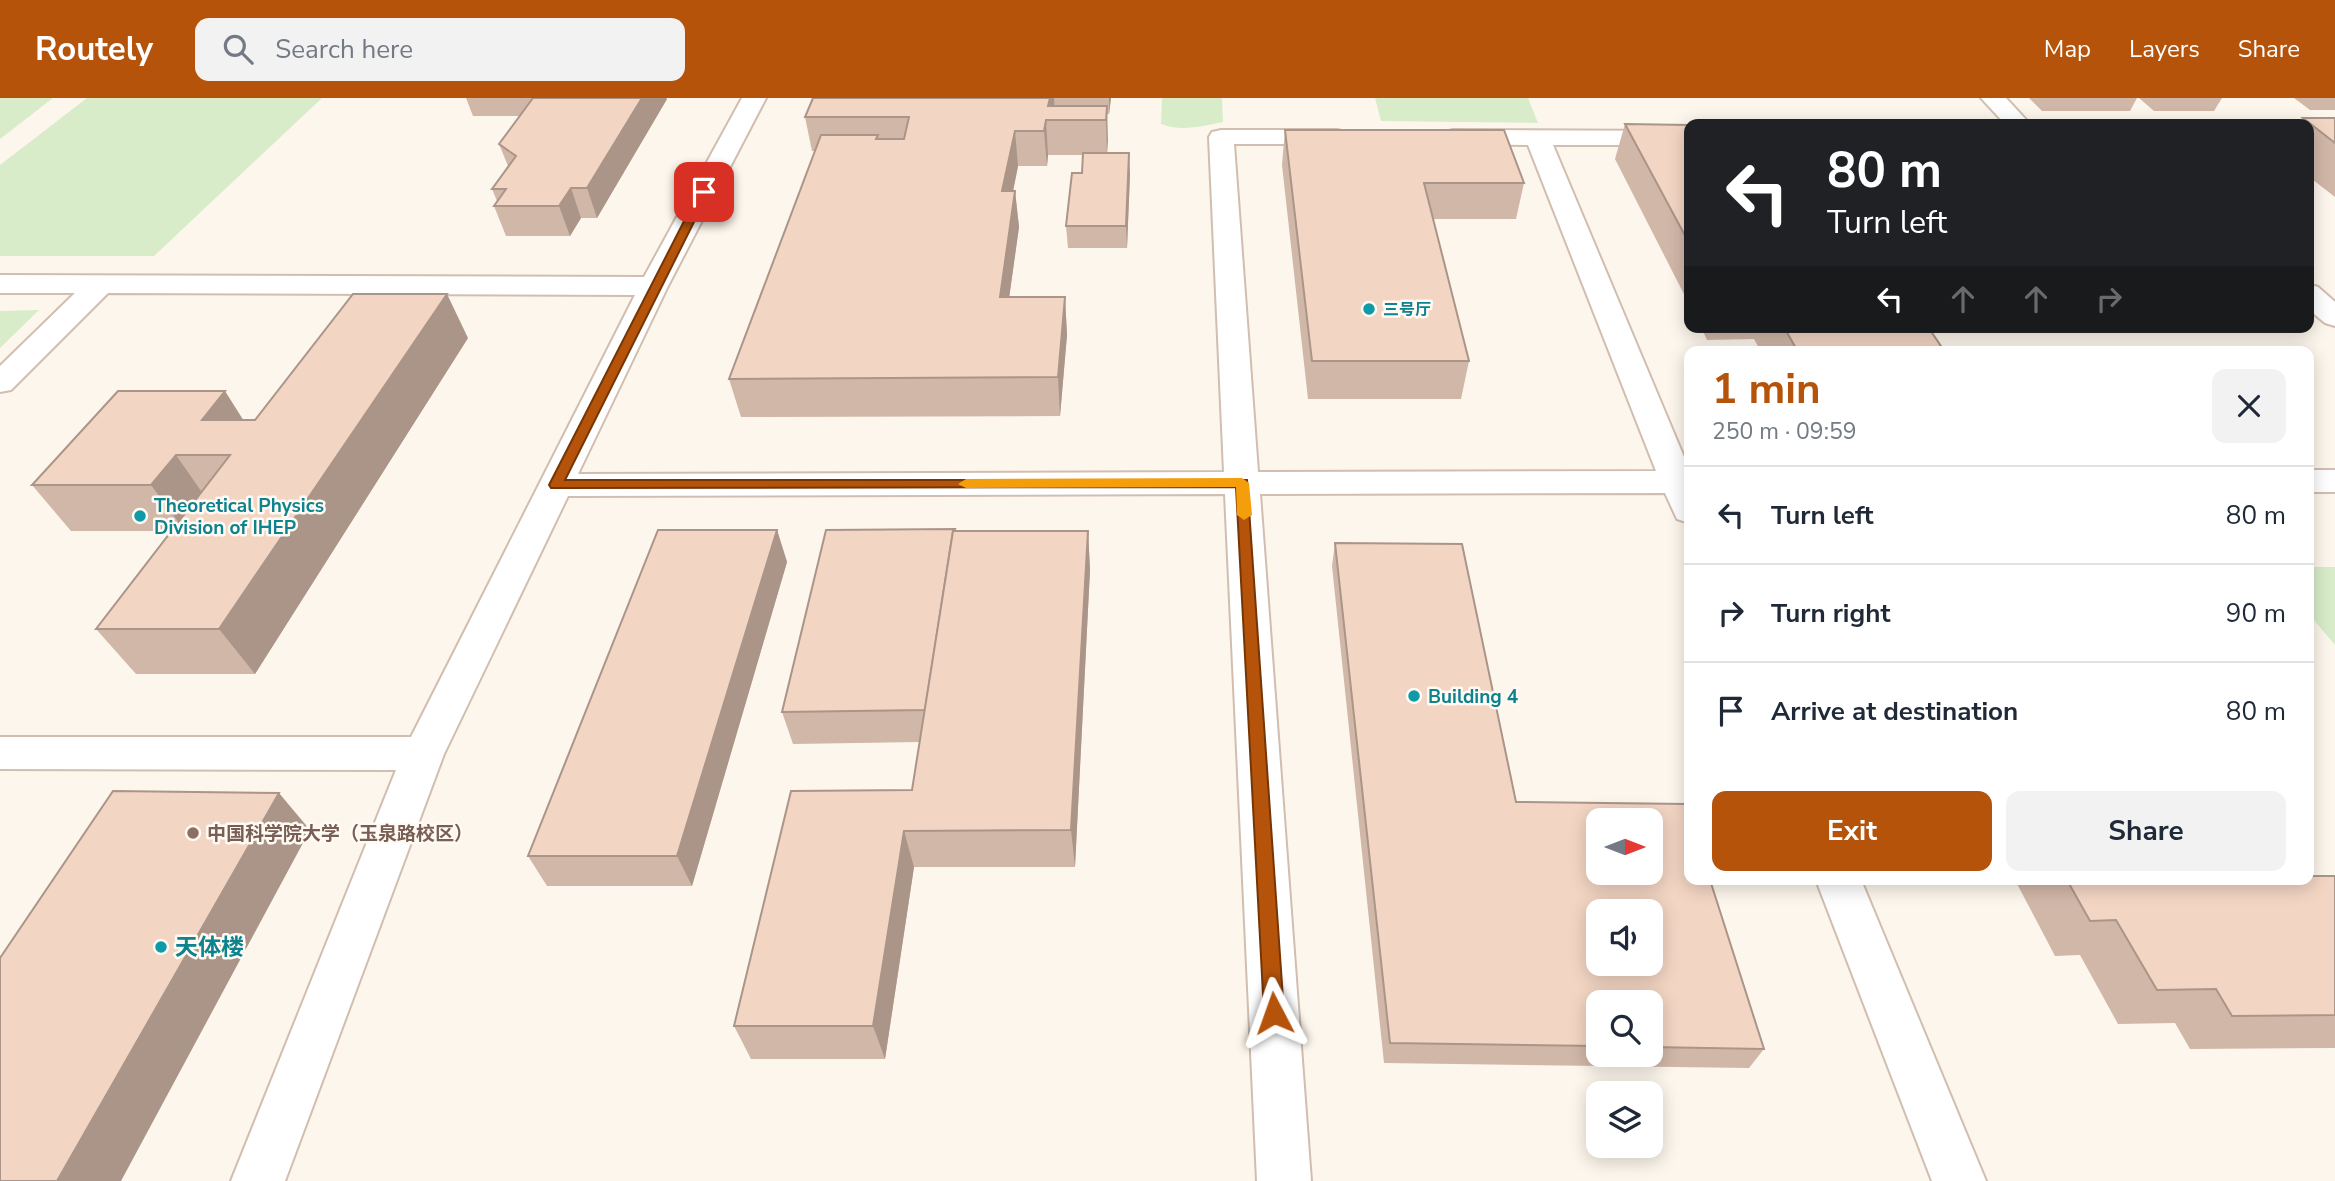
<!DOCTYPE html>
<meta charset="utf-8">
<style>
:root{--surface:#fff;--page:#f2f2f3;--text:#1f2937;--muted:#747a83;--line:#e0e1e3;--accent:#b45309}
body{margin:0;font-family:"Nunito Sans","Noto Sans SC",sans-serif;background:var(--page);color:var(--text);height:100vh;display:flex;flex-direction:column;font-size:26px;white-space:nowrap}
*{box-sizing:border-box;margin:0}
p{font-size:23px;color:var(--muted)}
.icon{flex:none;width:38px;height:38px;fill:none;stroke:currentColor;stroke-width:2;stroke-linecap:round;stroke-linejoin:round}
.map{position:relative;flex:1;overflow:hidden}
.sheet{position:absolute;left:1684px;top:248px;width:630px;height:539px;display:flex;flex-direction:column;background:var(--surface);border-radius:14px;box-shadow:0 4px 18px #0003}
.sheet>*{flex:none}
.top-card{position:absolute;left:1684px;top:21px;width:630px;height:214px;border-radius:14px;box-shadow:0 4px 18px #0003;background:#202124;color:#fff;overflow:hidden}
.needle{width:46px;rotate:90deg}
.buttons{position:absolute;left:1586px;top:710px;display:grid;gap:14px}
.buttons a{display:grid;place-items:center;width:77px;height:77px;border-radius:14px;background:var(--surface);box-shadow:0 4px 18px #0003;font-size:35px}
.pin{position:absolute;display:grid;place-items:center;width:60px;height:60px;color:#fff;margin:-30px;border-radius:14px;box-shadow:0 4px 10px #0006}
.me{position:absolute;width:77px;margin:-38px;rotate:356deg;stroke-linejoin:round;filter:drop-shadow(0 0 5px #0008)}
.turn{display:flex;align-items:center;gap:24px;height:147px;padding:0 28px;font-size:32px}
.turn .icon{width:91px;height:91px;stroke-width:2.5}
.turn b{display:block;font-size:49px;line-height:60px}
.lanes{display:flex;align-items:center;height:66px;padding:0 28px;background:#0003;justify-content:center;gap:35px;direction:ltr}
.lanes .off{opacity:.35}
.round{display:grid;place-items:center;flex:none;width:74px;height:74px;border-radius:14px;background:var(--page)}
.head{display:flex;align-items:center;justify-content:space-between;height:119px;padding:0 28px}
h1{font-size:42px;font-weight:700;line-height:52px;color:var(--accent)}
.action{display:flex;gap:14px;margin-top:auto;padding:14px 28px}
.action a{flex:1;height:80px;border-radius:14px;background:var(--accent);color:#fff;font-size:28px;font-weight:700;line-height:80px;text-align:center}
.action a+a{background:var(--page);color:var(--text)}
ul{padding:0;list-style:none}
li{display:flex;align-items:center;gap:21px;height:98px;padding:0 28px;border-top:2px solid var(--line)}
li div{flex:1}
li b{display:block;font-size:26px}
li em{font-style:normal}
header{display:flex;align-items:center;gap:42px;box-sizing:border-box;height:98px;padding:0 35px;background:var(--accent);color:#fff}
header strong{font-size:33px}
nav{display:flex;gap:38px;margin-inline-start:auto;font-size:24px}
.search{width:490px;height:63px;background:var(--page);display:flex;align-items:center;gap:18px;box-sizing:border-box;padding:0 24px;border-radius:14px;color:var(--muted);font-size:26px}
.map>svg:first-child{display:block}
.green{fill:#d8ecc9}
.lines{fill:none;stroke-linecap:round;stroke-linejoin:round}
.minor-casing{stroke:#d1beb0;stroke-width:4}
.minor{fill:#fff;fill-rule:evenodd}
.wall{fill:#d1b7a8;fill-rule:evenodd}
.shaded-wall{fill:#aa9588}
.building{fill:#f3d5c3;stroke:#aa9588;stroke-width:2;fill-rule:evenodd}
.route{fill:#b45309;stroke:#753606;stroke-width:2}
.slow{fill:#f59e0b}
.culture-dot{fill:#0f9aa8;stroke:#fffaf3;stroke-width:2.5}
.education-dot{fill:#8d6e63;stroke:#fffaf3;stroke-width:2.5}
.labels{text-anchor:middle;stroke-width:5;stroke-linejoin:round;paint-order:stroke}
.far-culture-label{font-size:16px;font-weight:bold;fill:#0d838f;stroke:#fffaf3;text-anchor:start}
.culture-label{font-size:19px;font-weight:bold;fill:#0d838f;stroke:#fffaf3;text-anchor:start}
.education-label{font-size:19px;font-weight:bold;fill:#785e54;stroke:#fffaf3;text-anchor:start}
.near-culture-label{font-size:23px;font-weight:bold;fill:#0d838f;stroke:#fffaf3;text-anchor:start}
</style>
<header>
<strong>Routely</strong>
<div class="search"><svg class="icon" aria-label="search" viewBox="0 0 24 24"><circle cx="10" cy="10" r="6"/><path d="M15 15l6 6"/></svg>Search here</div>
<nav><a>Map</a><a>Layers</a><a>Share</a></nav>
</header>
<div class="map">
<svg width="2335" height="1083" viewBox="0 0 2335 1083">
<rect width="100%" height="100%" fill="#fdf6ec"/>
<g class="green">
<polygon points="0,0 53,0 0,41"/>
<polygon points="87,0 322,0 154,158 0,158 0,67"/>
<path d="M 1162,0 L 1222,0 L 1223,24 C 1202,28 1182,34 1161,26 Z"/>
<polygon points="1375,0 1528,0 1538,25 1381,23"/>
<polygon points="39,212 0,250 0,213"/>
<polygon points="2308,469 2335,469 2335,547 2308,515"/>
</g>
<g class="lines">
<g class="minor-casing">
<g id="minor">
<polygon points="742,0 766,0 668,188 578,376 1224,374 1209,39 1212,34 1221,32 1337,32 1346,34 1349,39 1346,44 1337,46 1234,46 1258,374 1656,373 1528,47 1453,46 1444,44 1441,39 1444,34 1453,32 1689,33 1689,47 1553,47 1689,371 1689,425 1677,421 1665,395 1260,396 1311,1083 1257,1083 1225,396 568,398 444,656 285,1083 231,1083 396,672 0,671 0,639 411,639 635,197 108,195 11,292 0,294 0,268 75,195 0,195 0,177 644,179"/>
<polygon points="1981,0 2006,0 2030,26 2005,26"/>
<polygon points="2308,186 2318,189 2335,204 2335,228 2325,225 2308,211"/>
<rect x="2308" y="372" width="27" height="22"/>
<polygon points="1816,782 1861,782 1986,1083 1932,1083"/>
</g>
</g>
<use href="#minor" class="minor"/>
</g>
<g class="wall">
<polygon points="466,0 666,0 667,1 597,120 581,120 570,138 506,138 494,108 497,103 492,91 508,68 499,46 520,18 473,18"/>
<polygon points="813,0 1111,0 1109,16 1107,16 1107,55 1130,76 1127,150 1068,150 1066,128 1082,75 1083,57 1048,57 1047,68 1018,68 1013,93 1015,93 1019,129 1009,199 1065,199 1067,237 1060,318 741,319 729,281 815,53 812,53 805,19"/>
<polygon points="2029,0 2137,0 2130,13 2042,13"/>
<polygon points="2139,0 2222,0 2214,13 2154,13"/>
<polygon points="2294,0 2335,0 2335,12 2310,12"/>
<polygon points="2303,20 2335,20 2335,99 2308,78 2308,26 2300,26"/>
<polygon points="1625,26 1689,27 1689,206 1615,61"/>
<polygon points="1285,32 1524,85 1516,121 1433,121 1469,263 1461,301 1308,301 1282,67"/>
<polygon points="1701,229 1928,229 1945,254 1761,254 1754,241 1707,242"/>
<polygon points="468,240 255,576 136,576 96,531 172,433 71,433 32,387 243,322 255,322"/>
<polygon points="777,432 787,464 692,788 547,788 528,758"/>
<polygon points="955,433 1088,433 1090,472 1075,769 914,769 885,961 751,961 734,928 912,692 920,644 793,646 782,614"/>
<path d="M 1335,445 L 1516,704 L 1764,951 L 1749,970 L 1384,965 L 1332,468 ZM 1598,905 L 1650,905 L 1650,957 L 1598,957 Z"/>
<polygon points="2335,778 2335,950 2190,951 2175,925 2118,926 2080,857 2055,858 2015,782 2308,782"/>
</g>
<g class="shaded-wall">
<polygon points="642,0 666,0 667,1 597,120 587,90"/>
<polygon points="1050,0 1054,0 1055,16 1048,8"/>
<polygon points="1109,0 1111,0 1109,16"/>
<polygon points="1107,8 1108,43 1107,57 1106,22"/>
<polygon points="1046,22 1048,57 1047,68 1044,33"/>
<polygon points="1015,33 1018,68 1006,129 1002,93"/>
<polygon points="1129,55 1130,76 1127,150 1126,128"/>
<polygon points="571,90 581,120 570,138 559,108"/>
<polygon points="1015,93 1019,129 1004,237 1000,199"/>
<polygon points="447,196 468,240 255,576 219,531"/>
<polygon points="1065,199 1067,237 1060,318 1058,279"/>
<polygon points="225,293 254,339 202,322"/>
<polygon points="176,357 208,403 185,433 151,387"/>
<polygon points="777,432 787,464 692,788 677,758"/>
<polygon points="1088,433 1090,472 1075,769 1071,732"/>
<polygon points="279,695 310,732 121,1083 57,1083"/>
<polygon points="904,733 914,769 885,961 873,928"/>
</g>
<g class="building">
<polygon points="533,0 642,0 587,90 571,90 559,108 494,108 506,91 492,91 516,58 499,46"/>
<polygon points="813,0 1050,0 1048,8 1107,8 1106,22 1046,22 1044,33 1015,33 1002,93 1015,93 1000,199 1065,199 1058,279 729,281 821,37 878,37 876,41 904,41 909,19 805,19"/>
<polygon points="2303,20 2335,20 2335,45"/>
<polygon points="1625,26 1689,27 1689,145"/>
<polygon points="1285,32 1504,32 1524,85 1424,85 1469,263 1312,263"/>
<polygon points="1083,55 1129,55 1126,128 1066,128 1072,75 1082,75"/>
<polygon points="353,196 447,196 219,531 96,531 230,357 176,357 151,387 32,387 118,293 225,293 202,322 255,322"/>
<polygon points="1784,229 1928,229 1945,254 1798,254"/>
<polygon points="955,431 954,433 953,433 925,612 782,614 826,432"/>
<polygon points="658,432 777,432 677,758 528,758"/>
<polygon points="953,433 1088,433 1071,732 904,733 873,928 734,928 791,693 912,692"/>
<path d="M 1335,445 L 1462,446 L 1516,704 L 1686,706 L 1689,714 L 1689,782 L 1710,782 L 1764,951 L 1650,949 L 1650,905 L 1598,905 L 1598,948 L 1390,945 ZM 1598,723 L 1650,723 L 1650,775 L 1598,775 ZM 1598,814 L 1650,814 L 1650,866 L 1598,866 Z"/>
<polygon points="113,693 279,695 57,1083 0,1083 0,860"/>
<polygon points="2308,778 2335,778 2335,917 2232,918 2216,891 2157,892 2116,822 2090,823 2067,782 2308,782"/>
</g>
<polygon class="route" points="700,92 709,94 565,382 1247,382 1284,915 1281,922 1274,925 1267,922 1264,915 1236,389 551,390 549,387"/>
<polygon class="slow" points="1242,380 1249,385 1252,417 1244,422 1237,417 1236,389 966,390 958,386 966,381"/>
<g class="culture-dot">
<circle cx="1369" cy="211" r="7"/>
<circle cx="140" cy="418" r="7"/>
<circle cx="1414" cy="598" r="7"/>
<circle cx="161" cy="849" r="7"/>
</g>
<circle class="education-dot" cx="193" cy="735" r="7"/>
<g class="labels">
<g class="far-culture-label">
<text x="1383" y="217">三号厅</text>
</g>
<g class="culture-label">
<text x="154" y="414">Theoretical Physics<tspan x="154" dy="22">Division of IHEP</tspan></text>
<text x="1428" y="605">Building 4</text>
</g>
<g class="education-label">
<text x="207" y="742">中国科学院大学（玉泉路校区）</text>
</g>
<g class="near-culture-label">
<text x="175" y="857">天体楼</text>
</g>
</g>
</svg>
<div class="buttons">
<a><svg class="needle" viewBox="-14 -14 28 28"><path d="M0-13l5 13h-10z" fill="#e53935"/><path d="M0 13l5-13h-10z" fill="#747a83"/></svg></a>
<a><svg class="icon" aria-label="sound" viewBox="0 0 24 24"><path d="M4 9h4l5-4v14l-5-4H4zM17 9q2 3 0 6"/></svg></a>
<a><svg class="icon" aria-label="search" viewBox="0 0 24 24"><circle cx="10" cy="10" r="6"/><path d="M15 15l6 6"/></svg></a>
<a><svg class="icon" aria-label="layers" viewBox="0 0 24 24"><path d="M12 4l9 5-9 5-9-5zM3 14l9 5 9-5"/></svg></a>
</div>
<div class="pin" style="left:704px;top:94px;background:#d93025"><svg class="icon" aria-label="arrive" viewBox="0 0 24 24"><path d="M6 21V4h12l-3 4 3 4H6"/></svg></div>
<svg class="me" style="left:1274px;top:915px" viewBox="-20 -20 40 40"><path d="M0-17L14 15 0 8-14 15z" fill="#b45309" stroke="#fff" stroke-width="4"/></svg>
<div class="top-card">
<div class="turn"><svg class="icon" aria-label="left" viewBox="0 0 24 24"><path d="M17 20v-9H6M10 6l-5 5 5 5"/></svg><div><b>80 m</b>Turn left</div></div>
<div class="lanes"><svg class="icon" aria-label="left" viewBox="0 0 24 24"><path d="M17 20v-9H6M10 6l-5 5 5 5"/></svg><svg class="icon off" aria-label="ahead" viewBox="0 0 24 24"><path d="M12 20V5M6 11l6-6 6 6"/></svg><svg class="icon off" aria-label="ahead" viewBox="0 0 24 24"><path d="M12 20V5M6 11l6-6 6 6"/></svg><svg class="icon off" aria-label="right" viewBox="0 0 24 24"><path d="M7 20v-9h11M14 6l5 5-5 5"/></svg></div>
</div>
<section class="sheet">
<div class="head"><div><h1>1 min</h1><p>250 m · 09:59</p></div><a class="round"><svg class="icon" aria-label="close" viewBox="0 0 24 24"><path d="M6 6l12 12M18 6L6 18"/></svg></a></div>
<ul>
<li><svg class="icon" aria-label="left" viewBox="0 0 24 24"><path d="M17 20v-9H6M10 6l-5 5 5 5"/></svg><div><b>Turn left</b></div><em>80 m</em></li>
<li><svg class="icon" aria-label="right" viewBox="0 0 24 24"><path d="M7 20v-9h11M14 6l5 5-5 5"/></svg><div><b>Turn right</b></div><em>90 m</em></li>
<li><svg class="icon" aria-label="arrive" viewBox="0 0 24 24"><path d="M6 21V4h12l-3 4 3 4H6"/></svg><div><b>Arrive at destination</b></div><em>80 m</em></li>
</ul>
<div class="action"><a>Exit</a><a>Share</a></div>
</section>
</div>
